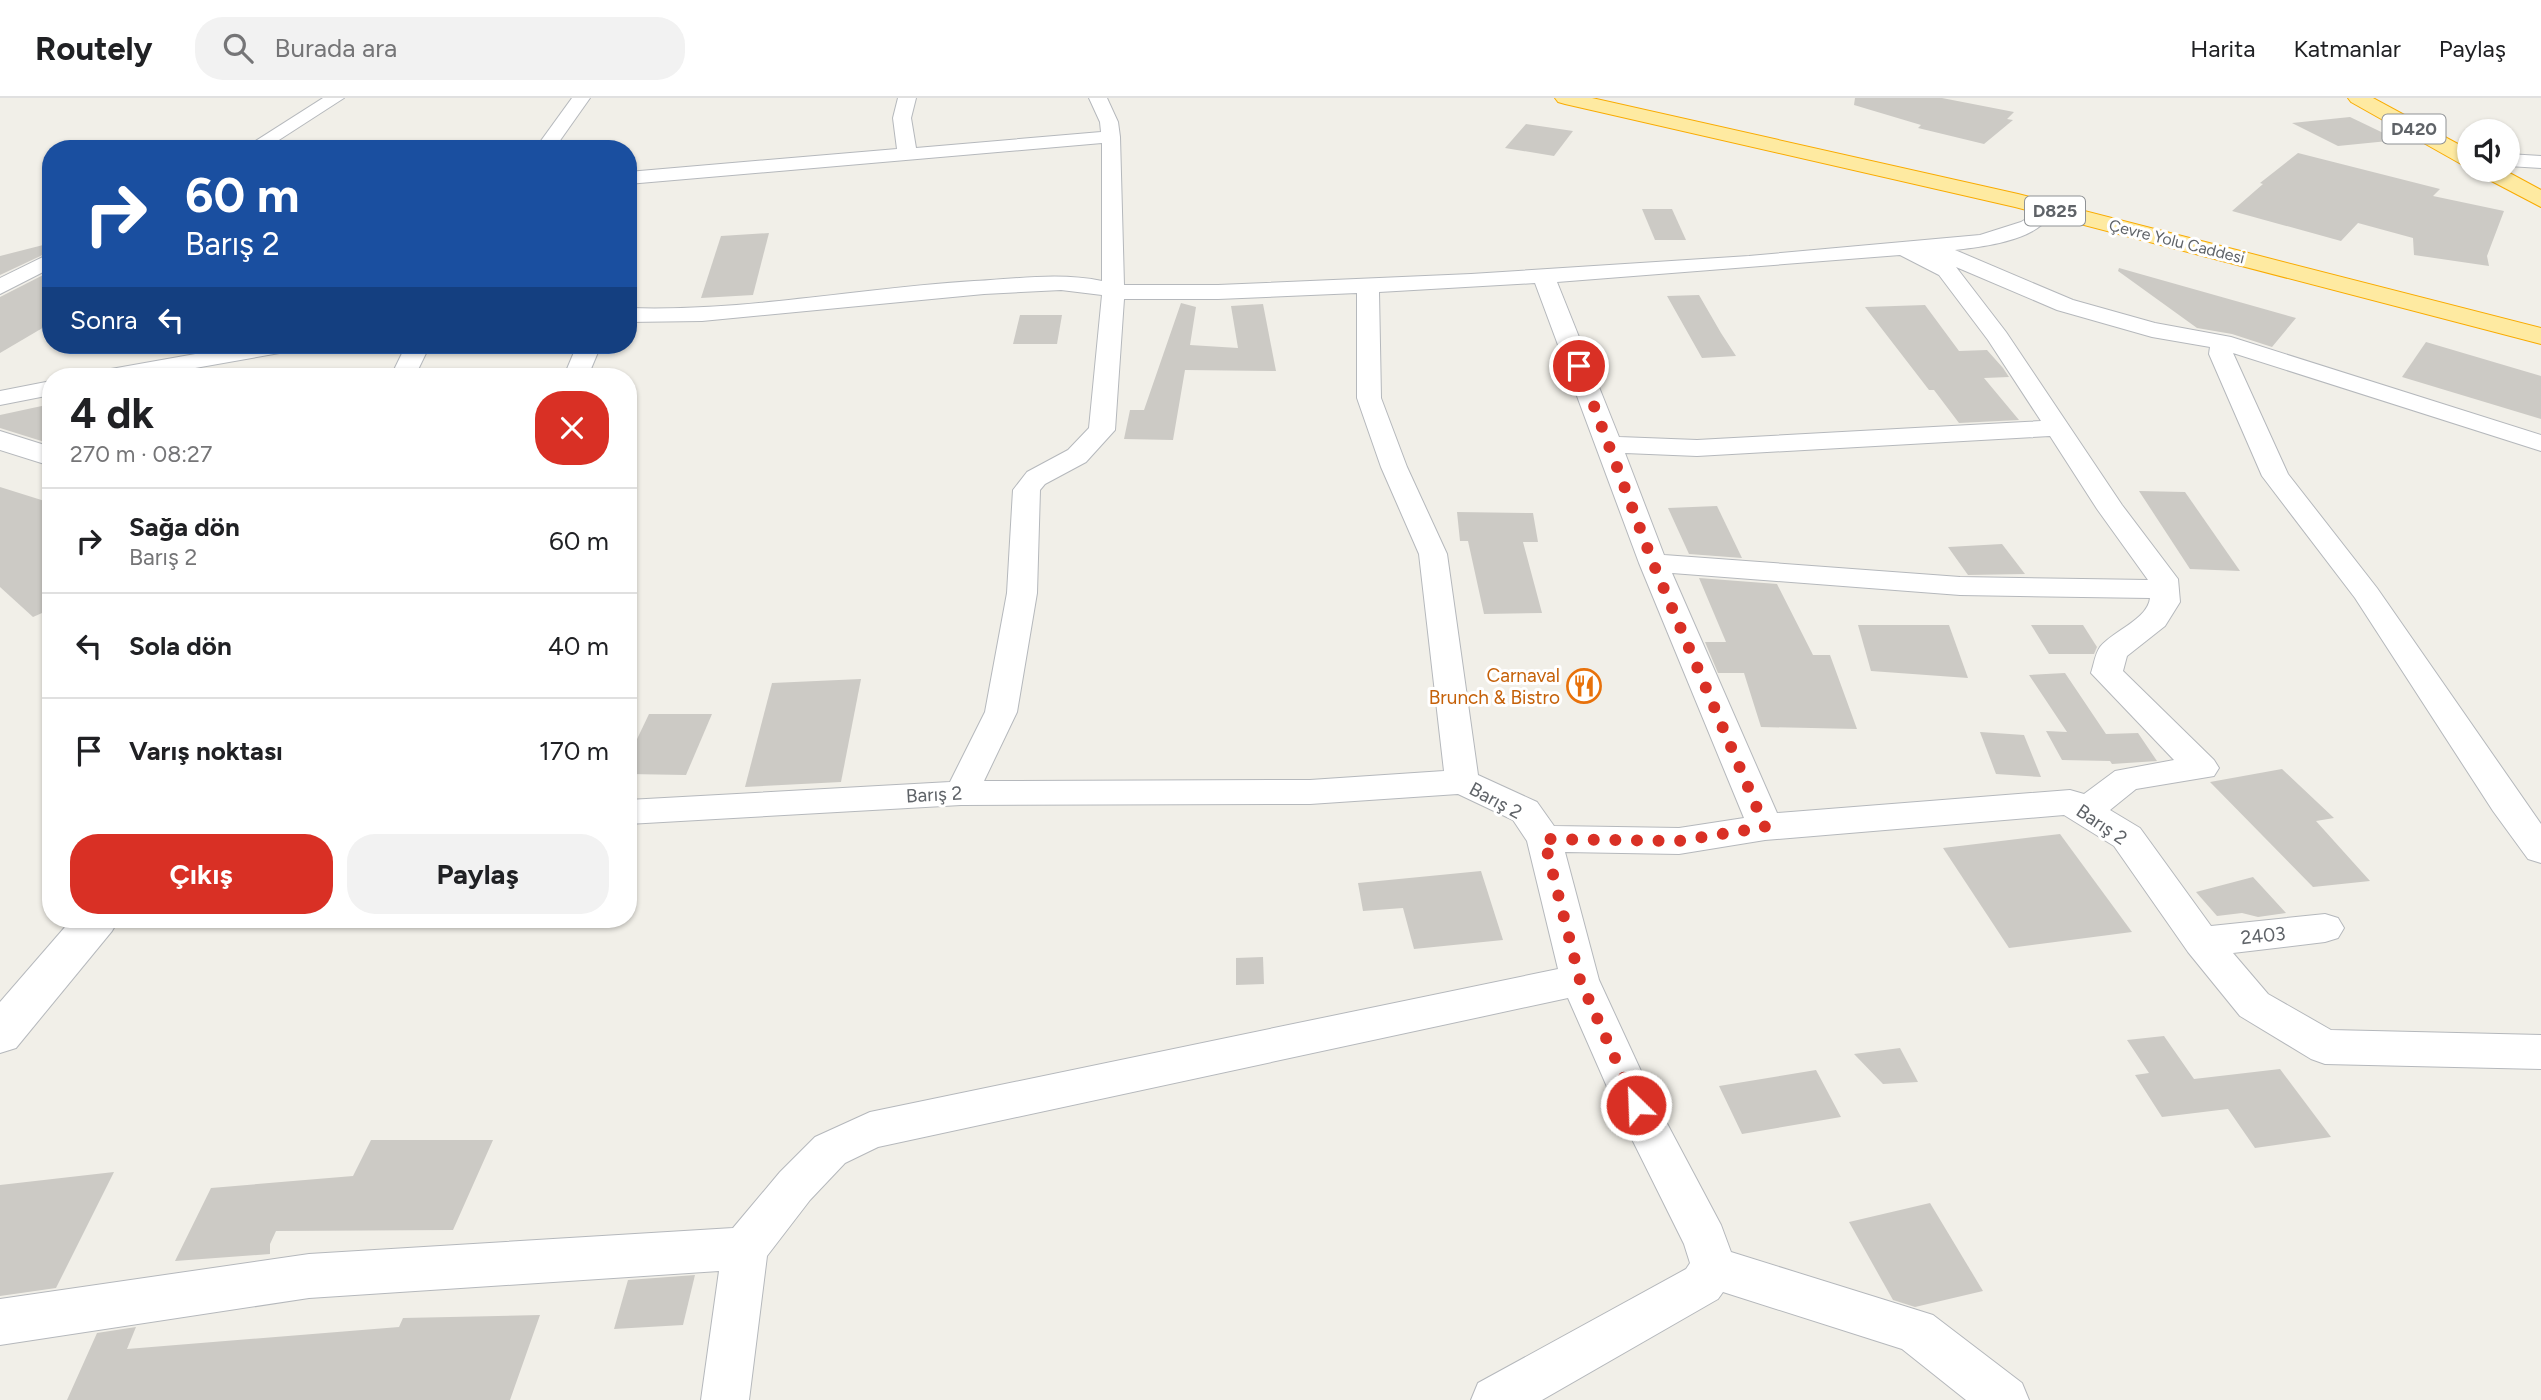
<!DOCTYPE html>
<html lang="tr">
<meta charset="utf-8">
<style>
:root{--surface:#fff;--page:#f2f2f2;--text:#202124;--muted:#757577;--line:#e0e0e0;--accent:#d93025}
body{margin:0;font-family:Figtree,sans-serif;background:var(--page);color:var(--text);height:100vh;display:flex;flex-direction:column;font-size:26px;white-space:nowrap}
*{box-sizing:border-box;margin:0}
p{font-size:23px;color:var(--muted)}
.icon{flex:none;width:38px;height:38px;fill:none;stroke:currentColor;stroke-width:2;stroke-linecap:round;stroke-linejoin:round}
.map{position:relative;flex:1;overflow:hidden}
.panel{position:absolute;left:42px;top:270px;width:595px;height:560px;display:flex;flex-direction:column;background:var(--surface);border-radius:28px;box-shadow:0 2px 5px #0004}
.panel>*{flex:none}
.hud{position:absolute;left:42px;top:42px;width:595px;height:214px;border-radius:28px;box-shadow:0 2px 5px #0004;background:#1a4fa0;color:#fff;overflow:hidden}
.fabs{position:absolute;left:2457px;top:21px;display:grid;gap:14px}
.fabs a{display:grid;place-items:center;width:63px;height:63px;border-radius:50%;background:var(--surface);box-shadow:0 2px 5px #0004;font-size:35px}
.pin{position:absolute;display:grid;place-items:center;width:60px;height:60px;color:#fff;margin:-30px;border:4px solid #fff;border-radius:50%;box-shadow:0 2px 7px #0007}
.me{position:absolute;width:77px;margin:-38px;rotate:336deg;stroke-linejoin:round;filter:drop-shadow(0 0 5px #0008)}
.turn{display:flex;align-items:center;gap:24px;height:147px;padding:0 28px;font-size:32px}
.turn .icon{width:91px;height:91px;stroke-width:2.5}
.turn b{display:block;font-size:49px;line-height:60px}
.then{display:flex;align-items:center;height:66px;padding:0 28px;background:#0003;gap:14px;font-size:26px}
.round{display:grid;place-items:center;flex:none;width:74px;height:74px;border-radius:28px;background:var(--page)}
.summary{display:flex;align-items:center;justify-content:space-between;height:119px;padding:0 28px}
h1{font-size:42px;font-weight:700;line-height:52px}
.primary-button{display:flex;gap:14px;margin-top:auto;padding:14px 28px}
.primary-button a{flex:1;height:80px;border-radius:28px;background:var(--accent);color:#fff;font-size:28px;font-weight:700;line-height:80px;text-align:center}
.primary-button a+a{background:var(--page);color:var(--text)}
ul{padding:0;list-style:none}
li{display:flex;align-items:center;gap:21px;height:105px;padding:0 28px;border-top:2px solid var(--line)}
li div{flex:1}
li b{display:block;font-size:26px}
li em{font-style:normal}
header{display:flex;align-items:center;gap:42px;box-sizing:border-box;height:98px;padding:0 35px;background:var(--surface);border-bottom:2px solid var(--line)}
header strong{font-size:33px}
nav{display:flex;gap:38px;margin-inline-start:auto;font-size:24px}
.search{width:490px;height:63px;background:var(--page);display:flex;align-items:center;gap:18px;box-sizing:border-box;padding:0 24px;border-radius:28px;color:var(--muted);font-size:26px}
.map>svg:first-child{display:block}
.building{fill:#cccac5}
.lines{fill:none;stroke-linecap:round;stroke-linejoin:round}
.minor-casing{stroke:#b5b8bc;stroke-width:2}
.tertiary-casing{stroke:#b5b8bc;stroke-width:2}
.trunk-casing{stroke:#f9ab00;stroke-width:2}
.minor{fill:#fff;fill-rule:evenodd}
.tertiary{fill:#fff;fill-rule:evenodd}
.trunk{fill:#feeaa1;fill-rule:evenodd}
.route{stroke:#d93025;stroke-width:12;stroke-dasharray:0 21.6}
.labels{text-anchor:middle;stroke-width:6;stroke-linejoin:round;paint-order:stroke}
.far-street-label{font-size:16px;fill:#5f6368;stroke:#fff}
.shield{fill:#fff;stroke:#8f9295;stroke-width:2}
.shield-label{font-size:18px;font-weight:bold;fill:#5f6368}
.food-label{font-size:19px;fill:#c56008;stroke:#fff;text-anchor:end}
.street-label{font-size:19px;fill:#5f6368;stroke:#fff}
</style>
<header>
<strong>Routely</strong>
<div class="search"><svg class="icon" aria-label="search" viewBox="0 0 24 24"><circle cx="10" cy="10" r="6"/><path d="M15 15l6 6"/></svg>Burada ara</div>
<nav><a>Harita</a><a>Katmanlar</a><a>Paylaş</a></nav>
</header>
<div class="map">
<svg width="2541" height="1302" viewBox="0 0 2541 1302">
<rect width="100%" height="100%" fill="#f1efe8"/>
<g class="building">
<polygon points="1855,0 1942,0 2014,14 2007,21 2013,22 1984,46 1918,30 1921,27 1854,7"/>
<polygon points="2350,19 2398,42 2338,48 2292,25"/>
<polygon points="1526,26 1573,33 1554,58 1505,50"/>
<polygon points="2298,55 2440,91 2433,98 2504,113 2487,158 2489,168 2414,157 2413,140 2358,125 2341,143 2232,113 2263,86 2260,85"/>
<polygon points="1642,111 1672,111 1686,142 1655,142"/>
<polygon points="769,135 753,197 701,200 721,138"/>
<polygon points="51,145 51,153 0,177 0,158"/>
<polygon points="2119,170 2296,220 2272,249 2232,236 2197,230 2118,173"/>
<polygon points="51,173 51,225 0,255 0,199"/>
<polygon points="1699,197 1721,235 1736,258 1702,260 1667,198"/>
<polygon points="1181,205 1196,209 1190,247 1238,250 1231,208 1263,206 1276,273 1185,272 1173,342 1124,341 1130,312 1144,312"/>
<polygon points="1925,207 1959,253 1987,252 2003,270 2009,279 1984,280 2019,322 1959,325 1934,292 1929,292 1865,209"/>
<polygon points="1020,217 1062,217 1057,246 1013,246"/>
<polygon points="2426,244 2541,278 2541,321 2402,279"/>
<polygon points="51,306 51,346 0,330 0,317"/>
<polygon points="0,389 51,405 51,511 33,519 0,489"/>
<polygon points="2139,393 2185,394 2240,473 2190,471"/>
<polygon points="1717,408 1742,460 1689,456 1668,410"/>
<polygon points="1457,414 1533,415 1538,444 1523,444 1542,515 1484,516 1468,443 1460,443"/>
<polygon points="2002,446 2025,476 1968,477 1948,449"/>
<polygon points="1699,480 1777,486 1813,557 1830,557 1857,631 1761,629 1744,575 1718,575 1705,544 1726,544"/>
<polygon points="1858,527 1949,527 1968,580 1871,573"/>
<polygon points="2031,527 2083,527 2097,549 2094,556 2049,556"/>
<polygon points="2065,575 2106,636 2138,635 2157,663 2112,666 2110,663 2062,662 2046,633 2067,634 2029,577"/>
<polygon points="861,581 841,684 745,689 772,585"/>
<polygon points="649,616 712,616 686,677 628,676 628,660"/>
<polygon points="1980,634 2024,637 2041,679 1996,676"/>
<polygon points="2282,671 2334,720 2316,723 2370,783 2313,789 2210,684"/>
<polygon points="2060,736 2132,834 2009,850 1943,750"/>
<polygon points="1481,773 1503,842 1414,851 1403,810 1363,813 1358,785"/>
<polygon points="2253,779 2286,815 2258,819 2242,815 2217,818 2196,794"/>
<polygon points="1263,859 1264,886 1236,887 1236,860"/>
<polygon points="2164,938 2194,981 2280,971 2331,1039 2255,1050 2228,1011 2162,1019 2135,977 2149,975 2127,942"/>
<polygon points="1900,950 1918,984 1883,986 1854,956"/>
<polygon points="1816,972 1841,1019 1742,1036 1719,988"/>
<polygon points="371,1042 493,1042 453,1132 276,1133 270,1146 270,1156 175,1163 211,1090 353,1078"/>
<polygon points="114,1074 56,1190 0,1198 0,1087"/>
<polygon points="1930,1105 1983,1193 1915,1209 1893,1202 1849,1124"/>
<polygon points="695,1177 683,1227 614,1231 628,1182"/>
<polygon points="540,1217 510,1302 67,1302 97,1235 136,1229 127,1251 399,1229 403,1220"/>
</g>
<g class="lines">
<g class="minor-casing">
<g id="minor">
<polygon points="323,0 344,0 265,51 243,51"/>
<polygon points="572,0 590,0 554,51 535,51"/>
<path d="M 898,0 L 916,0 L 911,20 L 916,50 L 1101,34 L 1100,24 L 1089,0 L 1107,0 L 1118,24 L 1120,39 L 1124,187 L 1218,187 L 1471,176 L 1749,158 L 1980,137 L 2021,124 L 2038,114 L 2045,116 L 2048,120 C 2032,143 1982,149 1955,152 L 2073,202 L 2155,225 L 2231,239 L 2541,337 L 2541,353 L 2233,255 L 2288,376 L 2377,490 L 2541,726 L 2541,765 L 2528,761 L 2493,713 L 2355,500 L 2262,378 L 2209,256 L 2210,249 L 2152,239 L 2057,212 L 1956,169 L 2006,234 L 2122,407 L 2178,481 L 2180,504 L 2165,528 L 2127,558 L 2123,573 L 2214,662 L 2219,670 L 2214,678 L 2136,691 L 2110,712 L 2140,730 L 2211,828 L 2325,816 L 2338,820 L 2344,830 L 2338,840 L 2325,844 L 2233,855 L 2268,896 L 2331,932 L 2541,937 L 2541,971 L 2325,966 L 2311,961 L 2240,918 L 2188,854 L 2114,748 L 2064,717 L 1765,742 L 1679,756 L 1565,754 L 1599,882 L 1653,999 L 1721,1127 L 1731,1154 L 1933,1217 L 2022,1285 L 2029,1302 L 1966,1302 L 1902,1251 L 1723,1194 L 1718,1201 L 1542,1302 L 1471,1302 L 1478,1285 L 1686,1171 L 1690,1165 L 1684,1146 L 1615,1007 L 1568,900 L 878,1049 L 845,1065 L 810,1102 L 767,1158 L 749,1302 L 701,1302 L 719,1173 L 309,1200 L 0,1247 L 0,1201 L 309,1156 L 733,1130 L 780,1074 L 815,1039 L 870,1014 L 1558,871 L 1527,743 L 1513,722 L 1458,696 L 1310,706 L 961,707 L 628,726 L 628,702 L 950,684 L 985,614 L 1007,495 L 1013,392 L 1027,374 L 1068,352 L 1089,330 L 1102,197 L 1061,192 L 984,196 L 702,223 L 628,224 L 628,210 C 744,214 859,190 974,183 C 1016,181 1060,174 1102,183 L 1102,45 L 628,86 L 628,74 L 897,51 L 893,20 ZM 1900,157 L 1939,177 L 1988,242 L 2041,323 L 1697,342 L 1619,339 L 1557,184 ZM 1535,185 L 1639,465 L 1744,720 L 1679,730 L 1554,728 L 1537,704 L 1478,677 L 1447,456 L 1407,369 L 1381,300 L 1379,194 ZM 1357,195 L 1357,300 L 1381,369 L 1419,456 L 1444,673 L 1310,682 L 984,683 L 1017,614 L 1037,495 L 1040,392 L 1045,386 L 1086,364 L 1115,332 L 1124,201 L 1218,201 ZM 2050,338 L 2097,411 L 2148,482 L 1960,479 L 1664,457 L 1625,355 L 1697,358 ZM 1672,475 L 1960,497 L 2150,500 C 2148,521 2113,533 2100,549 C 2095,556 2094,566 2091,575 L 2174,662 L 2115,673 L 2084,696 L 2070,692 L 1777,715 Z"/>
<polygon points="2508,56 2541,58 2541,70 2508,68"/>
<polygon points="51,155 51,170 0,196 0,180"/>
<polygon points="246,247 297,247 293,252 285,254 150,278 99,278 102,273 111,271"/>
<polygon points="406,247 430,247 415,278 391,278"/>
<polygon points="577,247 601,247 588,278 564,278"/>
<polygon points="51,283 51,297 0,307 0,293"/>
</g>
</g>
<g class="tertiary-casing">
<g id="tertiary">
<polygon points="0,333 51,349 51,368 0,352"/>
<polygon points="72,821 119,821 112,833 16,950 0,955 0,904"/>
</g>
</g>
<g class="trunk-casing">
<g id="trunk">
<polygon points="1555,0 1592,0 2018,96 2541,230 2541,246 2015,109 1565,6 1558,4"/>
<polygon points="2348,0 2373,0 2469,52 2469,68 2461,66 2351,4"/>
<polygon points="2477,72 2504,72 2541,92 2541,109 2480,77"/>
</g>
</g>
<use href="#minor" class="minor"/>
<use href="#tertiary" class="tertiary"/>
<use href="#trunk" class="trunk"/>
</g>
<g class="lines">
<polyline class="route" points="1579,268 1653,465 1765,729 1679,743 1544,741 1580,882 1636,1007"/>
</g>
<defs>
<g id="restaurant-ring" transform="scale(1.75)"><circle r="9.5" fill="#fff" stroke="#e8710a" stroke-width="1.5"/><path d="M-5-6h1v4h1v-4h1v4h1v-4h1v5L-1.5 .5V6h-2V.5L-5-1ZM5-6V6H3V1.5H1.5Q1.5-4 5-6Z" fill="#e8710a"/></g>
</defs>
<g fill-rule="evenodd">
<use href="#restaurant-ring" x="1584" y="588"/>
</g>
<g class="labels">
<g class="far-street-label">
<text transform="translate(2177 143) rotate(14)" y="6">Çevre Yolu Caddesi</text>
</g>
<g class="shield">
<rect x="2382.5" y="16.5" width="63" height="29" rx="5"/>
<rect x="2025" y="98.5" width="60" height="29" rx="5"/>
</g>
<g class="shield-label">
<text x="2414" y="37">D420</text>
<text x="2055" y="119">D825</text>
</g>
<g class="food-label">
<text x="1560" y="584">Carnaval<tspan x="1560" dy="22">Brunch &amp; Bistro</tspan></text>
</g>
<g class="street-label">
<text transform="translate(934 696) rotate(-3)" y="7">Barış 2</text>
<text transform="translate(1496 702) rotate(28)" y="7">Barış 2</text>
<text transform="translate(2102 726) rotate(34)" y="7">Barış 2</text>
<text transform="translate(2263 837) rotate(-6)" y="7">2403</text>
</g>
</g>
</svg>
<div class="fabs">
<a><svg class="icon" aria-label="sound" viewBox="0 0 24 24"><path d="M4 9h4l5-4v14l-5-4H4zM17 9q2 3 0 6"/></svg></a>
</div>
<div class="pin" style="left:1579px;top:268px;background:#d93025"><svg class="icon" aria-label="arrive" viewBox="0 0 24 24"><path d="M6 21V4h12l-3 4 3 4H6"/></svg></div>
<svg class="me" style="left:1636px;top:1007px" viewBox="-20 -20 40 40"><circle r="17" fill="#d93025" stroke="#fff" stroke-width="3"/><path d="M0-11L8 9 0 5-8 9z" fill="#fff"/></svg>
<div class="hud">
<div class="turn"><svg class="icon" aria-label="right" viewBox="0 0 24 24"><path d="M7 20v-9h11M14 6l5 5-5 5"/></svg><div><b>60 m</b>Barış 2</div></div>
<div class="then">Sonra<svg class="icon" aria-label="left" viewBox="0 0 24 24"><path d="M17 20v-9H6M10 6l-5 5 5 5"/></svg></div>
</div>
<section class="panel">
<div class="summary"><div><h1>4 dk</h1><p>270 m · 08:27</p></div><a class="round" style="background:#d93025;color:#fff"><svg class="icon" aria-label="close" viewBox="0 0 24 24"><path d="M6 6l12 12M18 6L6 18"/></svg></a></div>
<ul>
<li><svg class="icon" aria-label="right" viewBox="0 0 24 24"><path d="M7 20v-9h11M14 6l5 5-5 5"/></svg><div><b>Sağa dön</b><p>Barış 2</p></div><em>60 m</em></li>
<li><svg class="icon" aria-label="left" viewBox="0 0 24 24"><path d="M17 20v-9H6M10 6l-5 5 5 5"/></svg><div><b>Sola dön</b></div><em>40 m</em></li>
<li><svg class="icon" aria-label="arrive" viewBox="0 0 24 24"><path d="M6 21V4h12l-3 4 3 4H6"/></svg><div><b>Varış noktası</b></div><em>170 m</em></li>
</ul>
<div class="primary-button"><a>Çıkış</a><a>Paylaş</a></div>
</section>
</div>
